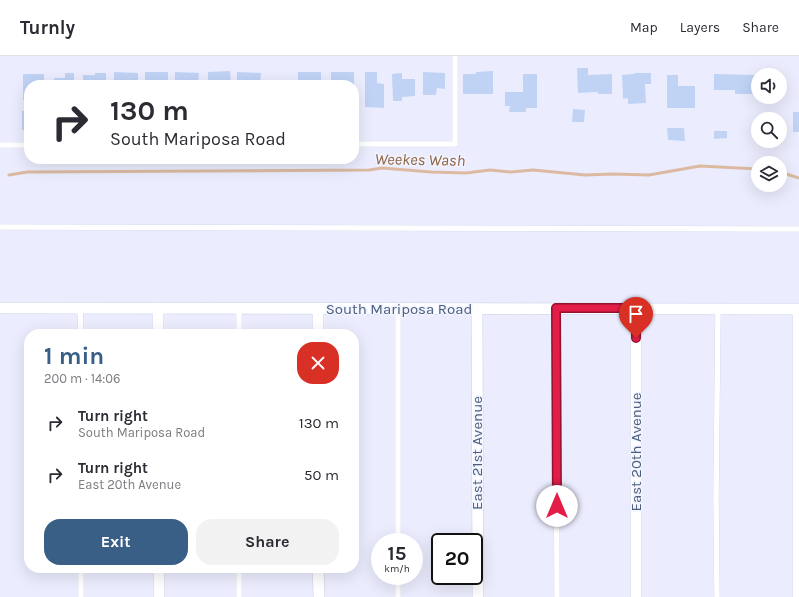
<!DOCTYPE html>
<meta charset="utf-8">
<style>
:root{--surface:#fff;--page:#f2f2f3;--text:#2b2b33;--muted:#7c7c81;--line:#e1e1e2;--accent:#395f87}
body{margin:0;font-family:Karla,sans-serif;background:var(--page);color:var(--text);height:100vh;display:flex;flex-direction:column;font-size:15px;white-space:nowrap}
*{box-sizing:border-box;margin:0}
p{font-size:13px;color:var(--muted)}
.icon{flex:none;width:22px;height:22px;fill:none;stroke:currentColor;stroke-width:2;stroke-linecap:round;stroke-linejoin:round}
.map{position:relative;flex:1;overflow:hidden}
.sheet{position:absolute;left:24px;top:273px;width:335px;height:244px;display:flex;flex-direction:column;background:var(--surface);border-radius:16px;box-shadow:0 4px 16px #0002}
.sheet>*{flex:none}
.top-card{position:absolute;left:24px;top:24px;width:335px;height:84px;border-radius:16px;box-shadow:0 4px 16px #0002;background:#fff;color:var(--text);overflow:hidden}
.fabs{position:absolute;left:751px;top:12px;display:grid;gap:8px}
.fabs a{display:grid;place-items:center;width:36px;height:36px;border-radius:50%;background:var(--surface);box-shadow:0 4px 16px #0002;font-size:20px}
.speed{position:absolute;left:371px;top:477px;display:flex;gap:8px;font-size:20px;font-weight:700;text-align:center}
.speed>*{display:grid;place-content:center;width:52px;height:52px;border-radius:50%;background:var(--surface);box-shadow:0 4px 16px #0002;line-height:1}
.speed small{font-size:10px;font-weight:400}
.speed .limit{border:2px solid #111;border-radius:6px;background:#fff;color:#111}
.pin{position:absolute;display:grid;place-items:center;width:34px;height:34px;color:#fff;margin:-41px -17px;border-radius:50% 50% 50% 0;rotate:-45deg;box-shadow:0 0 4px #0007}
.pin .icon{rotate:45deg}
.me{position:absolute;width:44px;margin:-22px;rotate:0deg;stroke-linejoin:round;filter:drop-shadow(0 0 3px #0008)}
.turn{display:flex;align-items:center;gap:14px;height:84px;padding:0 20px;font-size:18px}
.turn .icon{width:52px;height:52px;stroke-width:2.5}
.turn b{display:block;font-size:28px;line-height:34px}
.round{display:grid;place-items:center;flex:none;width:42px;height:42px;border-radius:16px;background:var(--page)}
.headline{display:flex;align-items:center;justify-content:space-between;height:68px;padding:0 20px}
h1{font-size:24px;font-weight:700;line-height:30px;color:var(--accent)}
.button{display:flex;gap:8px;margin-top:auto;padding:8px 20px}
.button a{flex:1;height:46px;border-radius:16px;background:var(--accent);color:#fff;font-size:16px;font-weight:700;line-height:46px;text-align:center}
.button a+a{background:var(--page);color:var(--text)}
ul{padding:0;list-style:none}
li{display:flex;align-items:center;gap:12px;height:52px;padding:0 20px}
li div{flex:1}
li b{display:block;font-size:15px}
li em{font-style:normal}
header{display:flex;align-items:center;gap:24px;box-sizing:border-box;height:56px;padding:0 20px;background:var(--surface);border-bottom:1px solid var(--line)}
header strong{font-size:19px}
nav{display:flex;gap:22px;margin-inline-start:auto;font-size:14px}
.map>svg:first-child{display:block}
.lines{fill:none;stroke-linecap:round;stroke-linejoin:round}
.stream{stroke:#dcbaa2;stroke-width:3}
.building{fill:#c0d3f5}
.lane-casing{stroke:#c4cde4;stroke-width:6}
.street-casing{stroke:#c4cde4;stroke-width:12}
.lane{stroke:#fff;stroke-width:5.5}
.street{stroke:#fff;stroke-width:11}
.route-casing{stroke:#92132f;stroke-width:10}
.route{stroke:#e11d48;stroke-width:7}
.labels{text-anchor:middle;stroke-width:3;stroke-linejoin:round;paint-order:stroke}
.street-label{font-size:15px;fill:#4b5e7c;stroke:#f2f4ff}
.water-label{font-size:16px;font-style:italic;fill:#906342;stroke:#f2f4ff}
</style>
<header>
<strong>Turnly</strong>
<nav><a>Map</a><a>Layers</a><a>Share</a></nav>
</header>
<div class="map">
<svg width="799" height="541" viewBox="0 0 799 541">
<rect width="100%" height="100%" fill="#ebedfe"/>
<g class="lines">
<g class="stream">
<polyline points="780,116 799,122"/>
<polyline points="9,119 27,116 369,114 382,112 431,116 466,117 490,114 511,116 533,114 585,119 613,118 649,119 700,110 758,113"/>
</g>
</g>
<g class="building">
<polygon points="577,12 588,12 588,19 612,18 612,38 598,38 598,36 578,37"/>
<polygon points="230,15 231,29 208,29 208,16"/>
<polygon points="493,15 493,38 463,38 463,18 476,18 476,16"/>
<polygon points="114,16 138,17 138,29 114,29"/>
<rect x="145" y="16" width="23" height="13"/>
<polygon points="175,16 199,17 198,29 175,29"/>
<polygon points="237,16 261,17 260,29 237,29"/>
<rect x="298" y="16" width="23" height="13"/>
<rect x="331" y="16" width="23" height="13"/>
<polygon points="365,16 377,16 377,27 384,28 384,52 365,51"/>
<polygon points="423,16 445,17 445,33 437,32 436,39 423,39"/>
<polygon points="65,17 74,17 74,29 54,29 54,22 65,22"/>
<polygon points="95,17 106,17 106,29 83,29 83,19 95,19"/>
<polygon points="402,17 402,23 415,23 415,40 402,41 402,45 393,45 392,18"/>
<polygon points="634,17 651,17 651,28 645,28 646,47 628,48 628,42 623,43 622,19 634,18"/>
<polygon points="23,18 44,18 44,29 29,29 29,44 23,44"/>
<polygon points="523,18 537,18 537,52 526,52 526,56 509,56 510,50 505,50 505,36 523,36"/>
<polygon points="714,18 754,19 754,38 735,38 735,34 714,34"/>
<polygon points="667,19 678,19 678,30 695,30 695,52 667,52"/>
<polygon points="573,53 585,54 584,66 572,66"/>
<rect x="22" y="55" width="7" height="19"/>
<rect x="793" y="56" width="6" height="20"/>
<polygon points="667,72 684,72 685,85 668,84"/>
<polygon points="714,75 727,75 727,82 714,83"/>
</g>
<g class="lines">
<g class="lane-casing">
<g id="lane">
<polyline points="354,88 455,88 455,0"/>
<polyline points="0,89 29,89"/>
<polyline points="0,171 799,173"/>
<polyline points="556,252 557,541"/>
<polyline points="80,253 81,278"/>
<polyline points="398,253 398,486"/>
<polyline points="239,278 239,253"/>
<polyline points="81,512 81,541"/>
<polyline points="398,520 398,541"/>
<polyline points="239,541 239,512"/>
<polyline points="717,541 716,441 718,252"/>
</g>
</g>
<g class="street-casing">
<g id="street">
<polyline points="0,252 798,253 798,541"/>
<polyline points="158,252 158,278"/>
<polyline points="636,252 636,541"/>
<polyline points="318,253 318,278"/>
<polyline points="477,253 478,541"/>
<polyline points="159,512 159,541"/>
<polyline points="318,512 319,541"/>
</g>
</g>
<use href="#lane" class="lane"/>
<use href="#street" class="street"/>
</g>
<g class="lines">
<g class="route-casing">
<polyline id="route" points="557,450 556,252 636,252 636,282"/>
</g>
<use href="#route" class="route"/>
</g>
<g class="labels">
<g class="street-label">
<text x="399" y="258">South Mariposa Road</text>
<text transform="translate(636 396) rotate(-90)" y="5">East 20th Avenue</text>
<text transform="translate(477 397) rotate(-90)" y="5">East 21st Avenue</text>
</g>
<g class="water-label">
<text transform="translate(420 103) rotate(1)" y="6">Weekes Wash</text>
</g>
</g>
</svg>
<div class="fabs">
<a><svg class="icon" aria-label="sound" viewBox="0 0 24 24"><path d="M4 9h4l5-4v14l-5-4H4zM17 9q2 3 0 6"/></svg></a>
<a><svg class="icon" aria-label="search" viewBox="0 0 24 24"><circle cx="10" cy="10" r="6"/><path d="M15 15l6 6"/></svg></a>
<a><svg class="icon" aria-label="layers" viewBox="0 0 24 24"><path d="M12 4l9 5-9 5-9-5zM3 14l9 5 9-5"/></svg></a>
</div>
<div class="speed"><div>15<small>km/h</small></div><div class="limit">20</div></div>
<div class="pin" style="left:636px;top:282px;background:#d93025"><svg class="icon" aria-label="arrive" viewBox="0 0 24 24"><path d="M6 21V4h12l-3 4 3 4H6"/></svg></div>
<svg class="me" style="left:557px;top:450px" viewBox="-20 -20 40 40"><circle r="19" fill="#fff"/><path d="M0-13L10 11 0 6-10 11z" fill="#e11d48"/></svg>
<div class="top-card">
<div class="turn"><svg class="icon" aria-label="right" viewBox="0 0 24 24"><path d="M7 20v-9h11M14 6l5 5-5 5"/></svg><div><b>130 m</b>South Mariposa Road</div></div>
</div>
<section class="sheet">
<div class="headline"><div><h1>1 min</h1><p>200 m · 14:06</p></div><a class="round" style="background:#d93025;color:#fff"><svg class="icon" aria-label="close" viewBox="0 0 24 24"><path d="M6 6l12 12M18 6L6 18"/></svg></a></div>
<ul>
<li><svg class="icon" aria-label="right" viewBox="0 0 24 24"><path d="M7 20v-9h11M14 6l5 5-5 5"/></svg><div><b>Turn right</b><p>South Mariposa Road</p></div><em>130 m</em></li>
<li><svg class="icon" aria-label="right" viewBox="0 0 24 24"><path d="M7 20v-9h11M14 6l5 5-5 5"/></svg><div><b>Turn right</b><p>East 20th Avenue</p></div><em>50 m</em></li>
</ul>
<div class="button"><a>Exit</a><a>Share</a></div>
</section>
</div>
